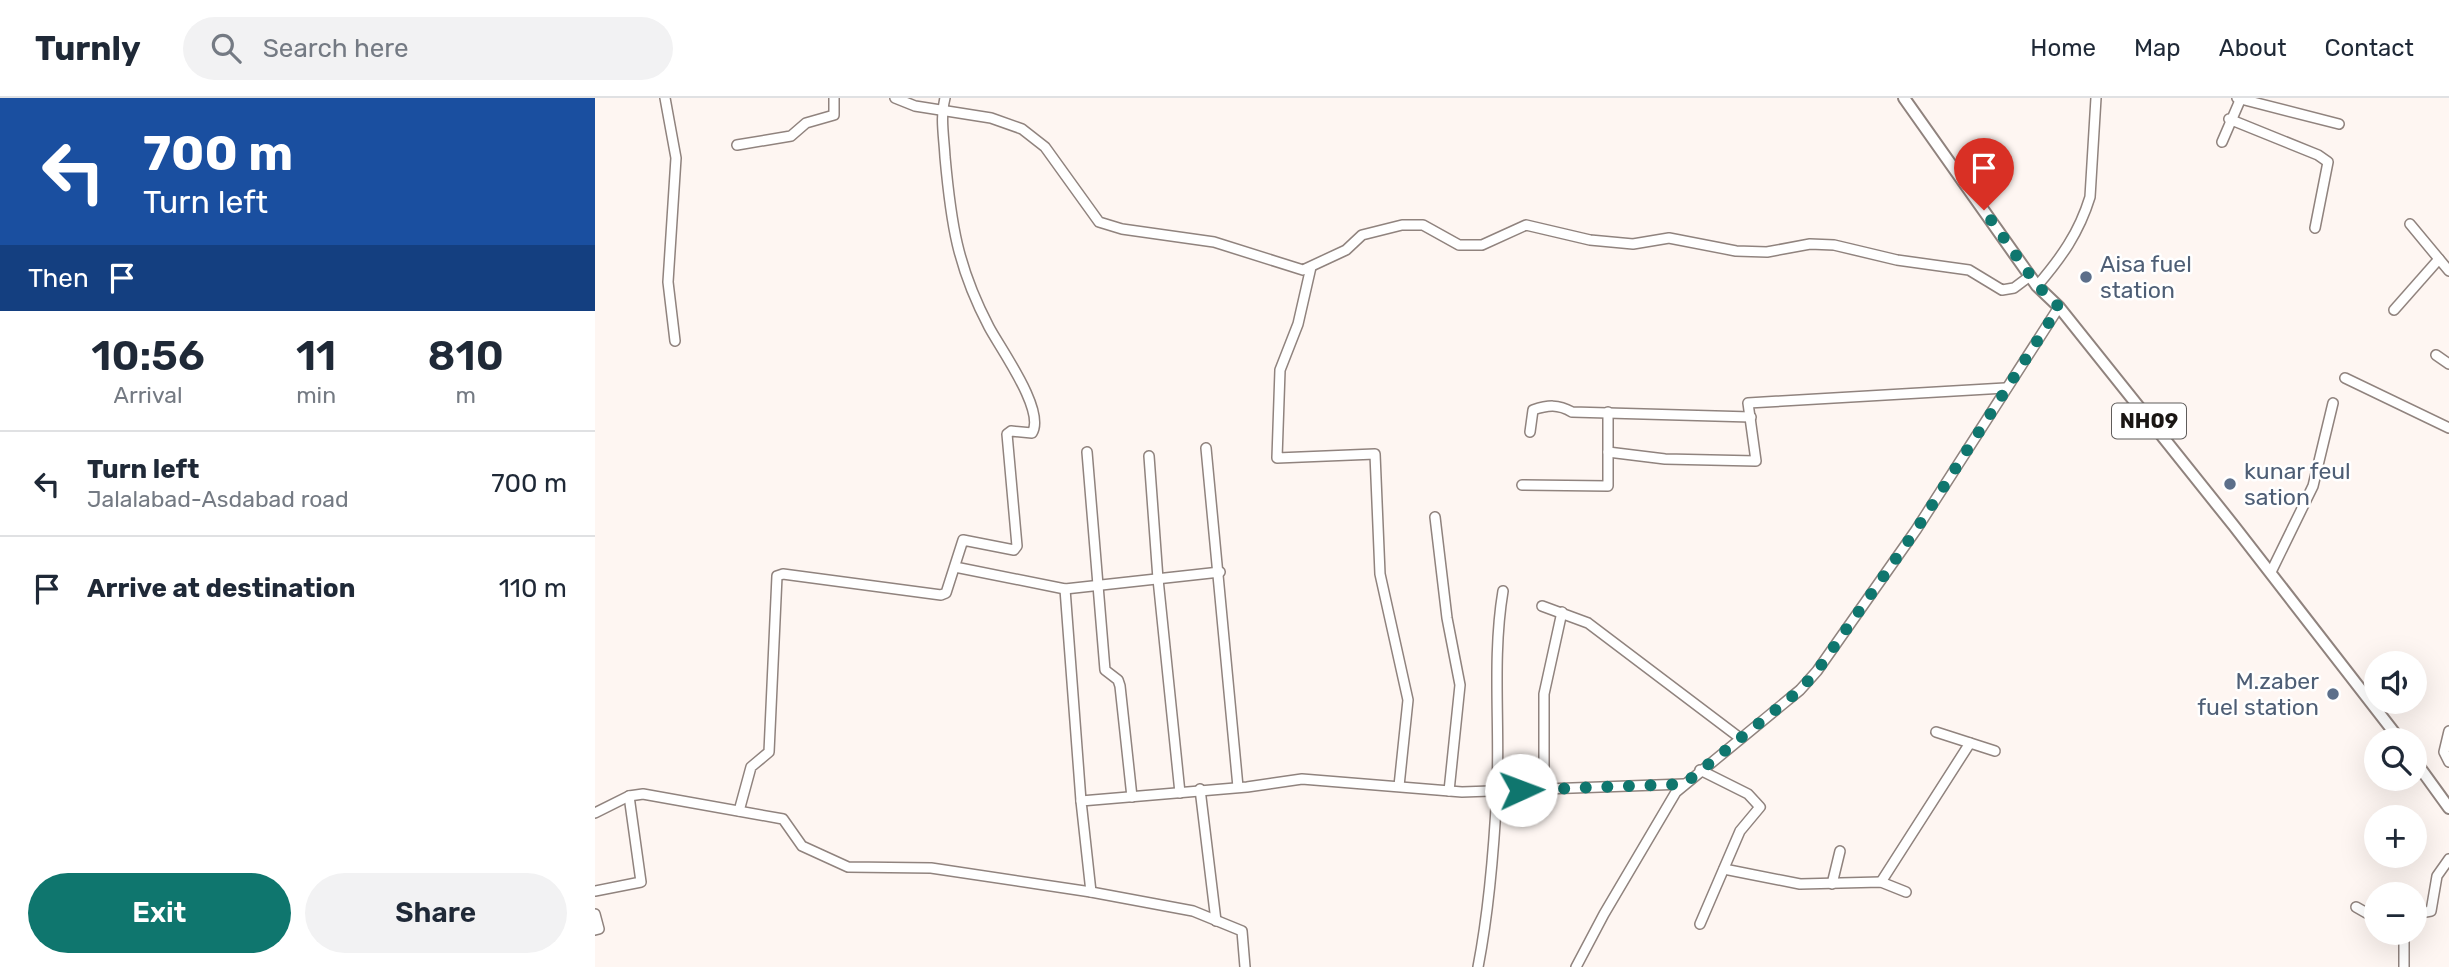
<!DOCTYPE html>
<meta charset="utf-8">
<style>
:root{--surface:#fff;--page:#f2f2f3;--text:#1f2937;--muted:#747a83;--line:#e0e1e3;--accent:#0f766e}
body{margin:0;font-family:Rubik,sans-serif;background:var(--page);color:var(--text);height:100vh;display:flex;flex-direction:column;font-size:26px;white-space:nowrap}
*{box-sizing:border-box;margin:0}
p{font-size:23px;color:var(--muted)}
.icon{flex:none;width:38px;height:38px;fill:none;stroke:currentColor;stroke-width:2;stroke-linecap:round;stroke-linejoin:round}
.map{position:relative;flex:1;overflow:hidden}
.details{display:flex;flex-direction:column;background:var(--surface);width:595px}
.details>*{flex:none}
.banner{background:#1a4fa0;color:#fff;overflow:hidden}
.controls{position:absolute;left:1769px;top:553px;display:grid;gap:14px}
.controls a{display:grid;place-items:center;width:63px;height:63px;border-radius:50%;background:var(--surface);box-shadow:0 7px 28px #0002;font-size:35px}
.pin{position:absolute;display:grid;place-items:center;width:60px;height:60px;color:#fff;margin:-72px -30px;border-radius:50% 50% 50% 0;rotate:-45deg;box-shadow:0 0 7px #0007}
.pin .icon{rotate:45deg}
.me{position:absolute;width:77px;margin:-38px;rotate:88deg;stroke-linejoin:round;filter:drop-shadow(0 0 5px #0008)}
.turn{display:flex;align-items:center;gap:24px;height:147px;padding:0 28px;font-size:32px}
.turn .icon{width:91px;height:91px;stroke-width:2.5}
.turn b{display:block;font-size:49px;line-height:60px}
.then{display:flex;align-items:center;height:66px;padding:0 28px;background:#0003;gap:14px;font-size:26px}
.eta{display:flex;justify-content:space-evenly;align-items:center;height:119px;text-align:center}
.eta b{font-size:42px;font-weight:600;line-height:49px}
.button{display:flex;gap:14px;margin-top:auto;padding:14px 28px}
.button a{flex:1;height:80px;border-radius:42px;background:var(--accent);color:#fff;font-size:28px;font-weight:600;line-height:80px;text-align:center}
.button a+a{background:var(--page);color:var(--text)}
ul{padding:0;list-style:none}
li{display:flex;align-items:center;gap:21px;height:105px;padding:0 28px;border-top:2px solid var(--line)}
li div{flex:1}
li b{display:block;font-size:26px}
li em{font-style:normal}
header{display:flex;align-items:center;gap:42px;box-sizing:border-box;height:98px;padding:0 35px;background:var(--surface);border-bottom:2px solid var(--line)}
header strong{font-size:33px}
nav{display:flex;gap:38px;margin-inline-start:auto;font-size:24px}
.search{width:490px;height:63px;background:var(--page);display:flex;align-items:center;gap:18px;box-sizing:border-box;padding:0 24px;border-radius:38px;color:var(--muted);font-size:26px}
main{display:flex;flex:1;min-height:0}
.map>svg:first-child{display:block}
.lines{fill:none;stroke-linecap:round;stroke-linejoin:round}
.minor-casing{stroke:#90837e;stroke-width:12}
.major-casing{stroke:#90837e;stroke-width:14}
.minor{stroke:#fff;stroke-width:9}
.major{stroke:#fff;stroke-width:10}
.route{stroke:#0f766e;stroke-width:12;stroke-dasharray:0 21.6}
.service-dot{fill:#5c6f8a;stroke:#fff;stroke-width:2.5}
.labels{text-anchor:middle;stroke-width:5;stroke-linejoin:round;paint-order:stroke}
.shield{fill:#fff;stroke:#5f5c5a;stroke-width:2}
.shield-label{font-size:21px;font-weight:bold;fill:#1a1614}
.service-label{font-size:23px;fill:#4e5e75;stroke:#fff;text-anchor:start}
</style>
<header>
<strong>Turnly</strong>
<div class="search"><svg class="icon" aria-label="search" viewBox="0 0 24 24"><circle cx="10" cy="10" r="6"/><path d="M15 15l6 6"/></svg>Search here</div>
<nav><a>Home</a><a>Map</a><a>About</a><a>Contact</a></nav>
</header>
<main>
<section class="details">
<div class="banner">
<div class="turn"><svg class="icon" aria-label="left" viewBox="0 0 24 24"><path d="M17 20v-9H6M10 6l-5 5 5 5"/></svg><div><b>700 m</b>Turn left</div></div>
<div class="then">Then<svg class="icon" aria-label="arrive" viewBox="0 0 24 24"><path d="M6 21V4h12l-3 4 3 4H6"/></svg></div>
</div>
<div class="eta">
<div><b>10:56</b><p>Arrival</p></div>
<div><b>11</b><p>min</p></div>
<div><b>810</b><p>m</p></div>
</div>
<ul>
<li><svg class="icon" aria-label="left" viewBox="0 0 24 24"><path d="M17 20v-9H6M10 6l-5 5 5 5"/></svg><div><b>Turn left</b><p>Jalalabad-Asdabad road</p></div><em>700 m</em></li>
<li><svg class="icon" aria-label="arrive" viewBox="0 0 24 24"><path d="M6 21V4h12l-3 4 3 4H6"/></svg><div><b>Arrive at destination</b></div><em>110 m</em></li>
</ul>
<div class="button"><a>Exit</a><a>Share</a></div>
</section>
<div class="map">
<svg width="1854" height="869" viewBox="0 0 1854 869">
<rect width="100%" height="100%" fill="#fef6f2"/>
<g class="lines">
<g class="minor-casing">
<g id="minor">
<polyline points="70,0 81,60 73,184 80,243"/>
<polyline points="300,0 320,8 396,20 427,31 450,49 504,124 527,131 619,144 708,172 751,152 767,137 807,127 828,127 864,147 887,147 931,127 995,142 1038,146 1074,140 1141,153 1172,154 1215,146 1239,147 1302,162 1374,172 1407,192 1419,190 1435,178"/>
<polyline points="1642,0 1744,26"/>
<polyline points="1634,21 1723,57 1733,64 1720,130"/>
<polyline points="1627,44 1646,0"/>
<polyline points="142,47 196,38 211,25 239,17 239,0"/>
<polyline points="1815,126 1854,173"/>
<polyline points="716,169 703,226 685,272 682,360 780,356 785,476 813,602 804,688"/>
<path d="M 1442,188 C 1466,160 1484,135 1495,99 L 1501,0"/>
<polyline points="1799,212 1844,161"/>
<polyline points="1841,257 1854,266"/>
<polyline points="1750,280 1854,330"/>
<path d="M 935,334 L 938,312 C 953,307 963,306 977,314 L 1156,319"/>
<polyline points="611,350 643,689"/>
<polyline points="492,354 510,572 523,582 525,588 537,699"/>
<polyline points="1013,354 1070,361 1161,363 1153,305 1410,290"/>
<polyline points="554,358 563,481 585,695"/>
<polyline points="927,387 1013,388 1013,314"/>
<polyline points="840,419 852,520 865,587 854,693"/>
<polyline points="360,469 470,491 625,474"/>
<polyline points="1676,474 1718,388 1738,305"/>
<polyline points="470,491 486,703"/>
<polyline points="947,508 993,525 1145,640"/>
<polyline points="1854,633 1849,654 1854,664"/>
<polyline points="1341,634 1400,653"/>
<polyline points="1105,672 1153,696 1165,709 1145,733 1105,826"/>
<polyline points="605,691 621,823"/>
<polyline points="949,691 949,596 967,514"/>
<path d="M 144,713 L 156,669 L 174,654 L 182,478 L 188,476 L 346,497 L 351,495 L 368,442 L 419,452 L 422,448 L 412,336 L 416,333 L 437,335 C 451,313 405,250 394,229 C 362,168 356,125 350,59 C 349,39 345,19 350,0"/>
<polyline points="0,715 34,698 48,696 188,721 207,748 253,769 336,770 496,794 598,813 647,833 650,869"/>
<polyline points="1129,771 1205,786 1286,784 1311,794"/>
<polyline points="1286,784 1375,645"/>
<polyline points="1237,786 1245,753"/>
<polyline points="0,793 46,784 34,698"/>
<polyline points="496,794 486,703 652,689 707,681 867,694 1089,686"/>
<polyline points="1761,809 1782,821"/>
<polyline points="0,816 4,831 0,832"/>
<polyline points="1820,816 1836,813 1842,778 1854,761"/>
<path d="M 883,869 C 894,812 899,751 902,692 C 905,626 897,559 908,493"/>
<polyline points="981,869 1009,816 1081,694 1205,592 1222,573 1321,432 1464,209"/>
<polyline points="1809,869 1809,835"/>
</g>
</g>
<g class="major-casing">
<g id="major">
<polyline points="1309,0 1442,188 1464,209 1639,428 1805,642"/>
<polyline points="1820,663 1854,710"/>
</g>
</g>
<use href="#minor" class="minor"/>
<use href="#major" class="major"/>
</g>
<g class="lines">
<polyline class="route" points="926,692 1089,686 1205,592 1222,573 1321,432 1464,209 1442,187 1389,112"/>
</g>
<g class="service-dot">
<circle cx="1491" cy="179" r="7"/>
<circle cx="1635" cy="386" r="7"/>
<circle cx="1738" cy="596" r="7"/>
</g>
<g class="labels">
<rect class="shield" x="1517" y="305.5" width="74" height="35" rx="5"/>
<g class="shield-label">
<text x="1554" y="330">NH09</text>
</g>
<g class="service-label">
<text x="1505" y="174">Aisa fuel<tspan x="1505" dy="26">station</tspan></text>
<text x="1649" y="381">kunar feul<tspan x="1649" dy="26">sation</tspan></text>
<text x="1724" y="591" text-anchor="end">M.zaber<tspan x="1724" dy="26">fuel station</tspan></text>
</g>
</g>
</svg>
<div class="controls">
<a><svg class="icon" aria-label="sound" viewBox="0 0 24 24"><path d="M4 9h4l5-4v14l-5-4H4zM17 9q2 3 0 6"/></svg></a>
<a><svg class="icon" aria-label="search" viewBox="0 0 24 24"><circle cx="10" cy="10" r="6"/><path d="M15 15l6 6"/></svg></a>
<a>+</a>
<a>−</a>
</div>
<div class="pin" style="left:1389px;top:112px;background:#d93025"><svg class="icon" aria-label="arrive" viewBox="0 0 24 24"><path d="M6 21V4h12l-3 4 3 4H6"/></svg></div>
<svg class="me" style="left:926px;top:692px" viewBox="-20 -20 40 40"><circle r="19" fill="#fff"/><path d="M0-13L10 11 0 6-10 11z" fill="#0f766e"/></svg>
</div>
</main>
